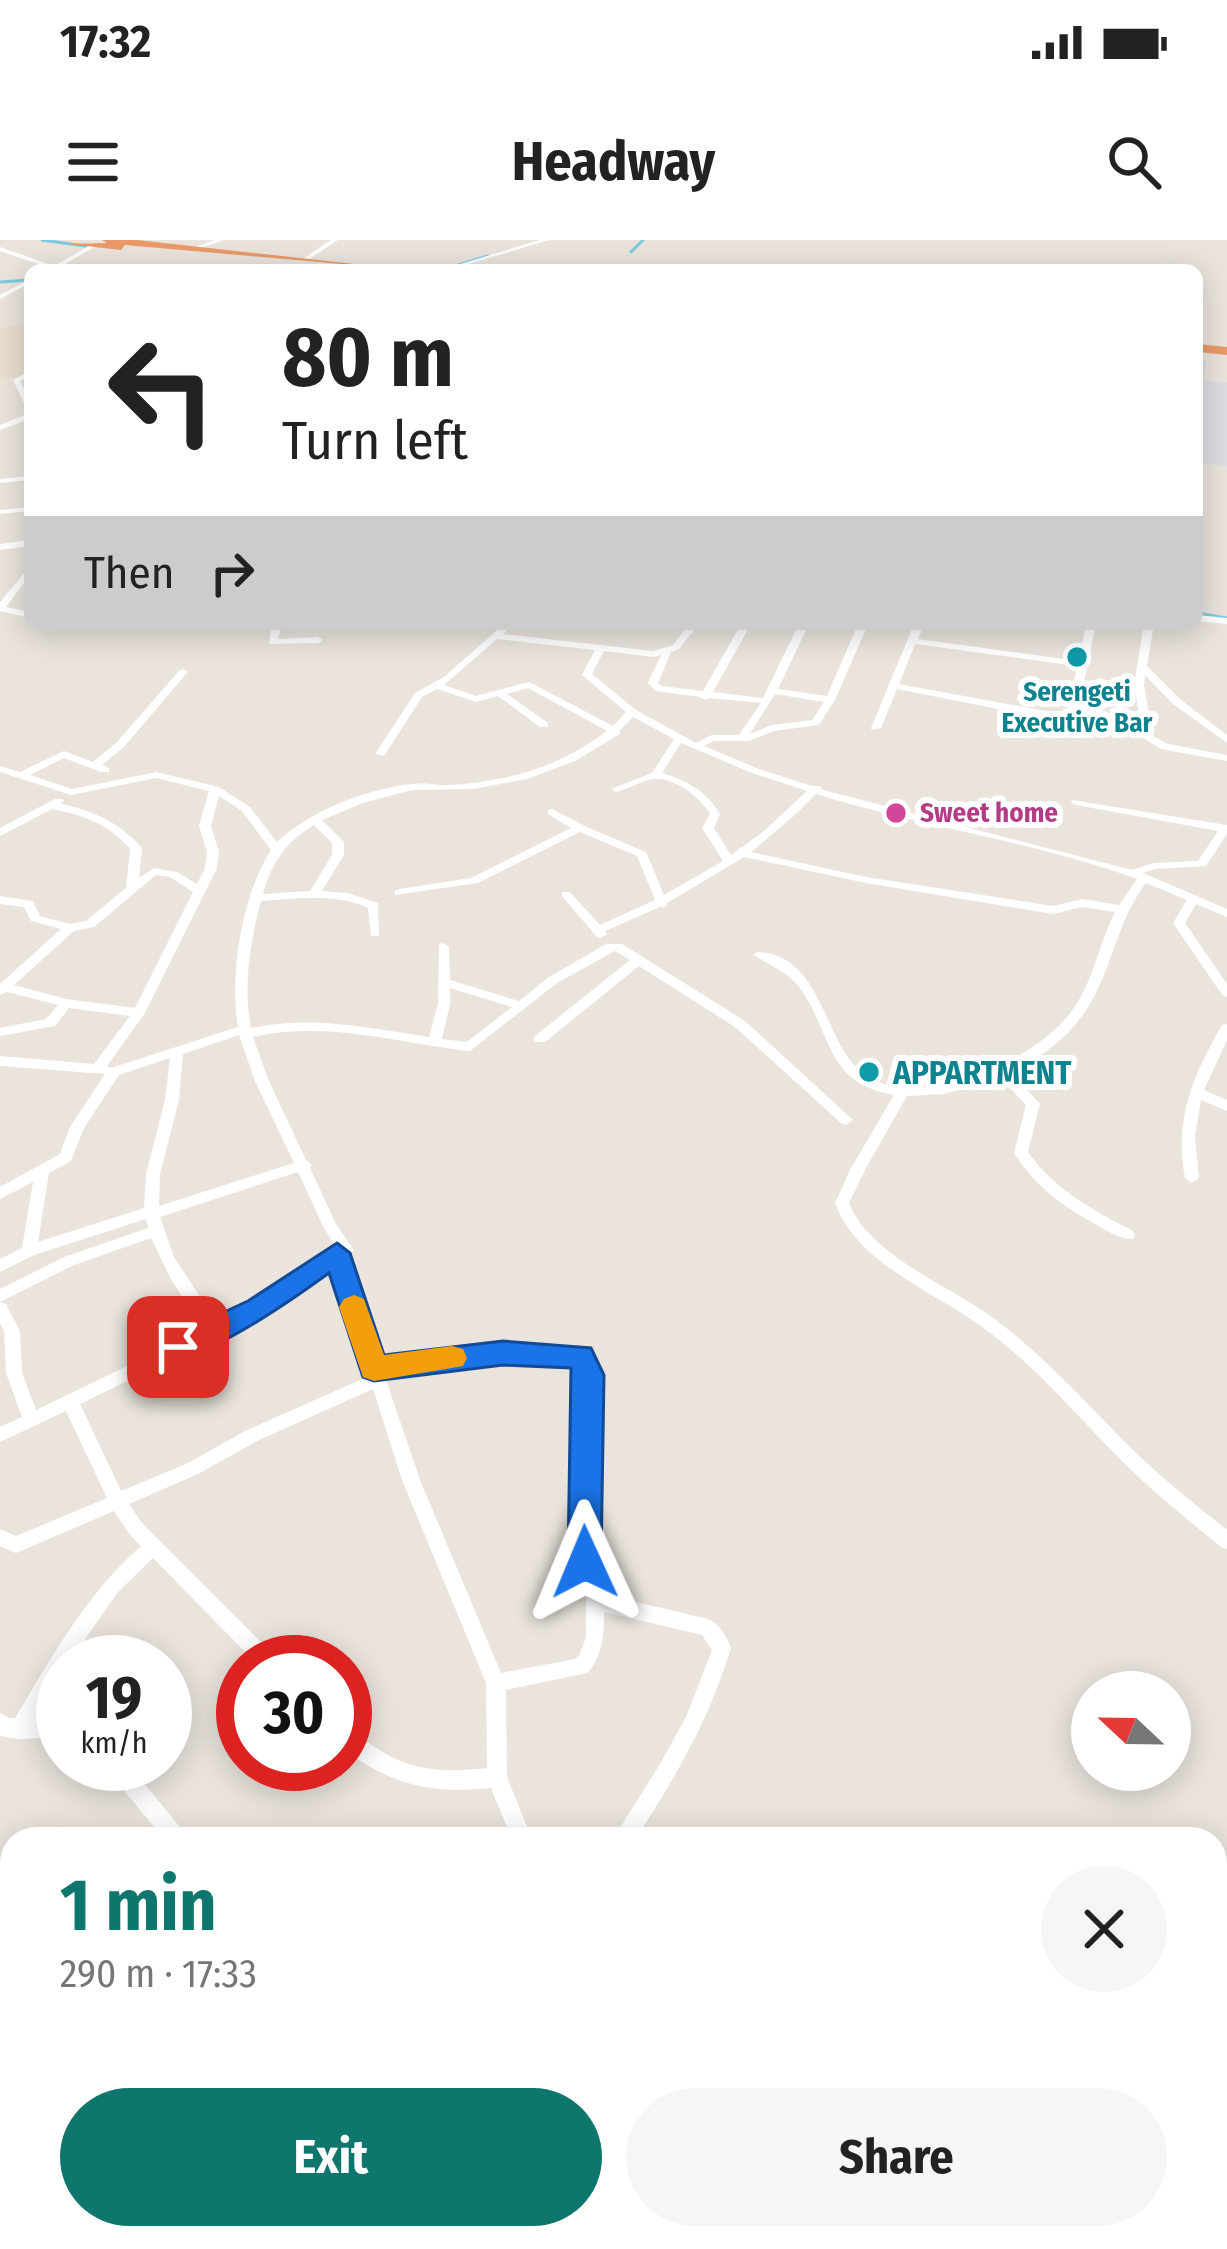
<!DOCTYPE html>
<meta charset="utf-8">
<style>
:root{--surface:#fff;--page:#f6f6f6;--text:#222;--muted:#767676;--accent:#0f766e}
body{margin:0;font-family:"Fira Sans Condensed",sans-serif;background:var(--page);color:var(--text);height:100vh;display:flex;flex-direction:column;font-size:45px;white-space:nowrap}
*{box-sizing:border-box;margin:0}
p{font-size:39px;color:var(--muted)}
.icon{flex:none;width:66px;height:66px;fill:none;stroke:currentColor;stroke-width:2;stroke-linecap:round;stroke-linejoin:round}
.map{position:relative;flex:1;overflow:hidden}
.side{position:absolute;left:0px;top:1587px;width:1227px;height:423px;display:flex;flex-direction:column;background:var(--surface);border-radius:36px 36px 0 0;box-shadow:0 6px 30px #0003}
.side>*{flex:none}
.guide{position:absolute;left:24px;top:24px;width:1179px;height:366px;border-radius:18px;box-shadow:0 6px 30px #0003;background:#fff;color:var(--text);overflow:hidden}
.needle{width:78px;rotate:292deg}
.controls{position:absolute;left:1071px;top:1431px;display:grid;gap:24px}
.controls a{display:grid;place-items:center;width:120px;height:120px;border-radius:50%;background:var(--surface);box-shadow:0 6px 30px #0003;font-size:60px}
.speed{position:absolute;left:36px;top:1395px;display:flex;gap:24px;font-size:60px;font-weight:700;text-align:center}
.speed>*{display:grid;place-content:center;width:156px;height:156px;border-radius:50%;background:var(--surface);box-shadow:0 6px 30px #0003;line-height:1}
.speed small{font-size:30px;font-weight:400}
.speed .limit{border:18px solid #d22;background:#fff;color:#111}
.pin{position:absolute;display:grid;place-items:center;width:102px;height:102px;color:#fff;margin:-51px;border-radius:24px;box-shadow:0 6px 18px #0006}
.me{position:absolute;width:132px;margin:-66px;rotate:359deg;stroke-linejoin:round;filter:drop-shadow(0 0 9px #0008)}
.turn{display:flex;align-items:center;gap:42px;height:252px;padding:0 60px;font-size:54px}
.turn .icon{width:156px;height:156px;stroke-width:2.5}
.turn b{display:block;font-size:84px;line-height:102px}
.then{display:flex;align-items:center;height:114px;padding:0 60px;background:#0003;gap:24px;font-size:45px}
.round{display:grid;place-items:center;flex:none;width:126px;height:126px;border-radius:63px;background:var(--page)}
.summary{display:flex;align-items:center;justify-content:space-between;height:204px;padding:0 60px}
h1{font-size:72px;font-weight:700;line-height:90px;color:var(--accent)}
.cta{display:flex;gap:24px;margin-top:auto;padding:24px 60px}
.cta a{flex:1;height:138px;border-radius:72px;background:var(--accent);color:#fff;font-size:48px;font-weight:700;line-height:138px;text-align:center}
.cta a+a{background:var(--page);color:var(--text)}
.status{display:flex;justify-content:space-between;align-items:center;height:84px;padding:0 60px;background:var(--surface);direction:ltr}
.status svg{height:33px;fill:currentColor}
header{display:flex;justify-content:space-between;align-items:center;height:156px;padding:0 60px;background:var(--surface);font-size:54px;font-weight:700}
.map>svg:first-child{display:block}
.industrial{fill:#dedde3}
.education{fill:#e9dfce}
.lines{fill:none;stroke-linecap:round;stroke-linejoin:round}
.stream{stroke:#7dcadf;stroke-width:3}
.street{fill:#fff;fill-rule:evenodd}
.highway{fill:#ea9a68;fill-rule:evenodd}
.route{fill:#1a73e8;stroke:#114b97;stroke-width:3}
.slow{fill:#f59e0b}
.culture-dot{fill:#0f9aa8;stroke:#fff;stroke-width:4.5}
.hotel-dot{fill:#d1479c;stroke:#fff;stroke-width:4.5}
.labels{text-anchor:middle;stroke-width:12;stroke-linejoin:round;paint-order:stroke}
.far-culture-label{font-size:27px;font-weight:bold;fill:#0d838f;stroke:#fff}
.far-hotel-label{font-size:27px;font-weight:bold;fill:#b23c85;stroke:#fff;text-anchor:start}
.culture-label{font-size:33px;font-weight:bold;fill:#0d838f;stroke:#fff;text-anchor:start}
</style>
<div class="status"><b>17:32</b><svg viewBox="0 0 49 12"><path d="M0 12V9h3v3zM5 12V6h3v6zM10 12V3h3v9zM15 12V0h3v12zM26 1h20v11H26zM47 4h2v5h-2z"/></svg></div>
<header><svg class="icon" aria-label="menu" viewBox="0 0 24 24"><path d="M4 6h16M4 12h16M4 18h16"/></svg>Headway<svg class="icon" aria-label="search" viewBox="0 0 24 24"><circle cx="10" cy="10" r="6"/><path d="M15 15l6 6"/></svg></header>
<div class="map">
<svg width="1227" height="2009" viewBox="0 0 1227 2009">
<rect width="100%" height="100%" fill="#eae4dd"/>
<polygon class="industrial" points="1197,119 1206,120 1204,141 1227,143 1227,226 1197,222 1202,170 1197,169"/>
<polygon class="education" points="17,85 30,86 30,132 10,139 0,136 0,89"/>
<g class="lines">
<g class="stream">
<polyline points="42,0 85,6"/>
<polyline points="631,12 643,0"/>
<polyline points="442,30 488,16"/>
<polyline points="0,42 30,40"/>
<polyline points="1197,373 1227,378"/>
</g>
<g class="street">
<polygon points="215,0 224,0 198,9 195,7"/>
<polygon points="331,0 338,0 308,20 304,20 304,18"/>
<polygon points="540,0 549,0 449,30 440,30"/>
<polygon points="94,3 96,6 55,30 48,30 50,28 0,11 0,7 54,26"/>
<polygon points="30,39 30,43 0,59 0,55"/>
<polygon points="30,131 30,136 20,141 30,160 30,169 26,167 13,140"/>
<polygon points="27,174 30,174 30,179 0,190 0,185"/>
<polygon points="30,236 30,240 0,243 0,239"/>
<polygon points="30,267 30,271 0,274 0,270"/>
<polygon points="30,300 30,306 0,310 0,304"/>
<polygon points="30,326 30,335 6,367 30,372 30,378 0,371 0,362"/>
<polygon points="1197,375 1227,378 1227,384 1197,381"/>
<polygon points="272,384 282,384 278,399 318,397 323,400 318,403 269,404"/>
<path d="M 504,384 L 514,384 L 503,394 L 653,411 L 673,405 L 689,384 L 699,384 L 679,409 L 671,412 L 658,443 L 662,446 L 703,451 L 741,384 L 751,384 L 713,452 L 763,458 L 799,384 L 809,384 L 778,449 L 827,456 L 858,384 L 868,384 L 835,460 L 819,485 L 774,491 L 749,501 L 714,501 L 704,506 L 759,529 L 812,546 L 820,546 L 821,549 L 831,552 L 1132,630 L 1154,623 L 1198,621 L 1218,591 L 1076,565 L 1071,562 L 1072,560 L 1227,585 L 1227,594 L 1206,626 L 1155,629 L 1143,633 L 1227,669 L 1227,677 L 1196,664 L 1185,683 L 1227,744 L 1227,757 L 1223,756 L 1173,683 L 1187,660 L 1146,643 C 1118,679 1113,725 1090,764 C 1072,795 1043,817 1011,832 L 1040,864 L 1028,912 C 1055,950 1093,970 1133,991 L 1135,995 L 1133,999 C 1120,999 1109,992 1097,985 C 1063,967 1035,946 1014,913 L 1026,865 L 1000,837 L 944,854 L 907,856 L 866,928 L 849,963 C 868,1012 943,1044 985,1072 C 1042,1112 1086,1164 1135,1212 C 1164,1240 1196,1265 1227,1290 L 1227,1309 L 1221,1307 C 1187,1279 1153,1252 1122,1221 C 1072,1171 1027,1115 966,1076 C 920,1046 855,1018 835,963 L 851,928 L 894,855 C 823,842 834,794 799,747 C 787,731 769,726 754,715 L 756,712 C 821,713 822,796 859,830 C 911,878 1036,821 1071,772 C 1093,743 1099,704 1115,672 L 1082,667 L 1053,674 L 866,643 L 744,617 L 667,663 L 666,667 L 660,667 L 605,691 L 607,694 L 601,698 L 597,697 L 562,656 L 562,652 L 570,652 L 600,685 L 655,660 L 637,616 L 580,592 L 478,643 L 395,655 L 395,651 L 399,649 L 471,638 L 571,588 L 548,574 L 548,570 L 552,569 L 589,588 L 646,612 L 664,655 L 723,621 L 702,588 L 710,574 C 699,557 675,537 653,539 C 641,541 628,549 616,552 L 611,549 L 652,533 L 674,499 L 633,477 L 620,490 L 620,494 L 575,521 L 527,539 L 473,549 L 412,550 L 363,563 L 322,580 L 344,602 L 344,615 L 322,651 L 347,653 L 378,663 L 379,696 L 371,696 L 368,668 C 334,653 297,659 261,661 C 250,702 243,747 251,788 C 312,775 369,788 429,797 L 438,764 L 439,704 L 443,703 L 449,707 L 450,740 L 519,761 L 549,737 L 606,704 L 622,704 L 745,781 L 853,880 L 846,885 L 841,883 L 735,787 L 639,726 L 545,802 L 535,802 L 533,799 L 535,796 L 630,720 L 615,711 L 557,743 L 470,811 C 398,803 326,780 253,797 L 269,841 L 306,920 L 312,925 L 310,928 L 336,984 L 354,1010 L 345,1017 L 380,1121 C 448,1111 519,1092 587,1112 L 595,1126 L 592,1308 L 603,1354 L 708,1379 C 719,1383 727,1397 731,1408 C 710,1478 675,1539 635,1599 L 613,1599 L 660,1524 L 686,1477 L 712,1410 L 702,1395 L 604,1372 C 604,1394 603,1417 587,1433 L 506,1450 L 507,1537 L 532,1599 L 512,1599 L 491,1548 C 433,1554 393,1546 345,1510 L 345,1488 C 360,1496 373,1507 388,1515 C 418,1532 453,1532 487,1528 L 486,1443 L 402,1240 L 373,1149 L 257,1201 L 198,1234 L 129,1264 L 142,1283 L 275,1416 L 277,1422 L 255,1422 L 153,1318 L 118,1352 L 69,1422 L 63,1422 L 63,1433 L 37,1478 L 63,1477 L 63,1497 L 19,1499 L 0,1496 L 0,1473 L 9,1478 L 15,1478 C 52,1417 86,1354 141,1306 L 130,1295 L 114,1271 L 16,1313 L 0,1306 L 0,1289 L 16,1296 L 107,1258 L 66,1171 L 0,1202 L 0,1187 L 22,1177 L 6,1133 L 4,1091 L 0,1083 L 0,1049 L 64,1017 L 148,988 L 146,979 L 34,1015 L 0,1032 L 0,1019 L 22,1008 L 33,942 L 0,959 L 0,947 L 60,914 L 70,887 L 105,834 L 0,826 L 0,816 L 94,824 L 130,776 L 69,768 L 55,786 L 0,796 L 0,788 L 46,779 L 58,765 L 7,752 L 0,755 L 0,744 L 61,689 L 31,681 L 24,667 L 0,664 L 0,656 L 33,661 L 40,676 L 70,684 L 86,681 L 126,648 L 130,609 C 108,584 84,575 52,569 L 0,596 L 0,588 L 55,559 L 63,559 L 64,561 L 61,564 C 94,571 119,582 142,608 L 139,638 L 154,628 L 177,632 L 197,644 L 205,628 L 207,612 L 199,586 L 209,551 L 156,538 L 71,555 L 0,532 L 0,526 L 20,532 L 64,511 L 93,522 L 116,503 L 180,430 L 183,429 L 188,432 L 186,434 L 124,507 L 102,525 L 109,528 L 109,532 L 101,532 L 64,518 L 30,535 L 72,549 L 156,532 L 219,547 L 250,567 L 277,602 C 311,570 366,549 413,544 C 422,543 431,544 441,545 C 459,545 478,543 497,539 C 537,532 574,516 607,491 L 528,448 L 507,454 L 548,483 L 548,487 L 540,487 L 498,456 L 476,462 L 437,449 L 422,457 L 384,516 L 375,514 L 415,453 L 444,437 ZM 497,399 L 595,410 L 582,435 L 626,472 L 613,486 L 529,442 L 476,456 L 444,445 ZM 604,411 L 654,417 L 661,415 L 648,443 L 656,451 L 700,457 L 705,460 L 710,458 L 761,463 L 739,495 L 712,495 L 696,503 L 636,470 L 592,434 ZM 775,454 L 824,462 L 812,480 L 772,485 L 750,494 ZM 681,503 L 752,533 L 807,551 L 764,591 L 731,615 L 714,588 L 720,574 C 706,551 688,541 662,533 ZM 816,554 C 921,587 1033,601 1137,639 L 1119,665 L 1082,659 L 1053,666 L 866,637 L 751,612 L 796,574 ZM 219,556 L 242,571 L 271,610 C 242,655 229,734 238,787 L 111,828 L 107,826 L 145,773 L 217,628 L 219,612 L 211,586 ZM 314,585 L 332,603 L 332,615 L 310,651 L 263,654 C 272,622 286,602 314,585 ZM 156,635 L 170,637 L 193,652 L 135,768 L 66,759 L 14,745 L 74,691 L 94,687 ZM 450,748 L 512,767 L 467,802 L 442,799 L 450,764 ZM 239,795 L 255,841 L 294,923 L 159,966 L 160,934 L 179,860 L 183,814 ZM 170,818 L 165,860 L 146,934 L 144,968 L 38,1002 L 49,933 L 71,921 L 84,888 L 119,835 ZM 298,932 L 323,986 L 336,1008 L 252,1066 L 217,1083 L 174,1017 L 160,977 ZM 151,998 L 172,1041 L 204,1089 L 36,1170 L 22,1133 L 20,1091 L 6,1064 L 0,1062 L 74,1025 ZM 333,1025 L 369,1136 L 245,1191 L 186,1224 L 121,1251 L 80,1164 L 264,1074 ZM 531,1116 L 576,1122 L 579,1127 L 574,1308 L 586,1361 L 586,1397 L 580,1414 L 575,1419 L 501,1433 L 420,1240 L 384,1134 L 478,1119 Z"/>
<path d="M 914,384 L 924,384 L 918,399 L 1079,421 L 1086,384 L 1096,384 L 1077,476 L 1068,483 L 897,449 L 881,488 L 872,490 L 871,488 ZM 915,404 L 1077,426 L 1067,475 L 899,444 Z"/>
<polygon points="1144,384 1154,384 1147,426 1181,460 1227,495 1227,503 1173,464 1145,435 1144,445 1153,496 1168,504 1227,515 1227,521 1161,509 1143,498 1134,445"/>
<path d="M 1227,784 L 1227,800 L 1204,850 L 1227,860 L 1227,871 L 1201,860 L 1195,897 L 1199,938 L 1192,943 L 1185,938 C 1174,878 1193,836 1222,785 Z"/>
<polygon points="105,1524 128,1524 184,1592 187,1599 164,1599 108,1531"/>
<polygon points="0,1706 12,1709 12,1731 0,1728"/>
<polygon points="129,1998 153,1998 149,2009 125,2009"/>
<polygon points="269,1998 293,1998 289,2009 265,2009"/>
<polygon points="645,1998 672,1998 667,2009 640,2009"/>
<polygon points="838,1998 862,1998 858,2009 834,2009"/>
<polygon points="1011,1998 1039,1998 1045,2009 1017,2009"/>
</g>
<g class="highway">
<polygon points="102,0 137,0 409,30 125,5 121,10 69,4 107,3"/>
<polygon points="1197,104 1227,107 1227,115 1197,112"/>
</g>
</g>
<path class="route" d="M 337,1003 L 350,1013 L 384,1115 L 503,1101 L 591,1108 L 604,1135 L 601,1322 L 596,1333 L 585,1337 L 573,1333 L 568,1322 L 571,1128 L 503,1125 L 374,1141 L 363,1137 L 329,1033 C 300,1054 201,1126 168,1115 L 164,1107 L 168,1098 L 248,1061 Z"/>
<polygon class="slow" points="354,1055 364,1059 384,1115 452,1106 463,1109 467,1118 463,1126 374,1141 363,1137 339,1067 344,1059"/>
<g class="culture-dot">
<circle cx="1077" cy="417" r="12"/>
<circle cx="869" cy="832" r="12"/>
</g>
<circle class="hotel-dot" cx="896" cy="573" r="12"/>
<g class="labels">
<g class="far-culture-label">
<text x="1077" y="461">Serengeti<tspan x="1077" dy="31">Executive Bar</tspan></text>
</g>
<g class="far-hotel-label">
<text x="920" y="582">Sweet home</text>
</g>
<g class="culture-label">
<text x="893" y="844">APPARTMENT</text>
</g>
</g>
</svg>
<div class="controls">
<a><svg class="needle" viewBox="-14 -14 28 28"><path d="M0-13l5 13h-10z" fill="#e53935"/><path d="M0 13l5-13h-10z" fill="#767676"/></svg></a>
</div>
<div class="speed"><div>19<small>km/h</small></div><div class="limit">30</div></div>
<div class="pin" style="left:178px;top:1107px;background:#d93025"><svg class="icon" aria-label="arrive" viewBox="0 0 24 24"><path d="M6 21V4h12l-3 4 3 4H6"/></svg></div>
<svg class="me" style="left:585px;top:1322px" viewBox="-20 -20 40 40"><path d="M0-17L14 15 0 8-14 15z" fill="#1a73e8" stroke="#fff" stroke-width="4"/></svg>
<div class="guide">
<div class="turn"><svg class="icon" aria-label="left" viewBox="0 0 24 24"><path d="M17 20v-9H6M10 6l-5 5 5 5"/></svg><div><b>80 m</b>Turn left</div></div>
<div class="then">Then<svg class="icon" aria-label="right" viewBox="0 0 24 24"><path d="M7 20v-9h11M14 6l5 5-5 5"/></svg></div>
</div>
<section class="side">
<div class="summary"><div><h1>1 min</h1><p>290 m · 17:33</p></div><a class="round"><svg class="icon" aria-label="close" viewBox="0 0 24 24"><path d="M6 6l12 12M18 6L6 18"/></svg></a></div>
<div class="cta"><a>Exit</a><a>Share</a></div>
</section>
</div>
